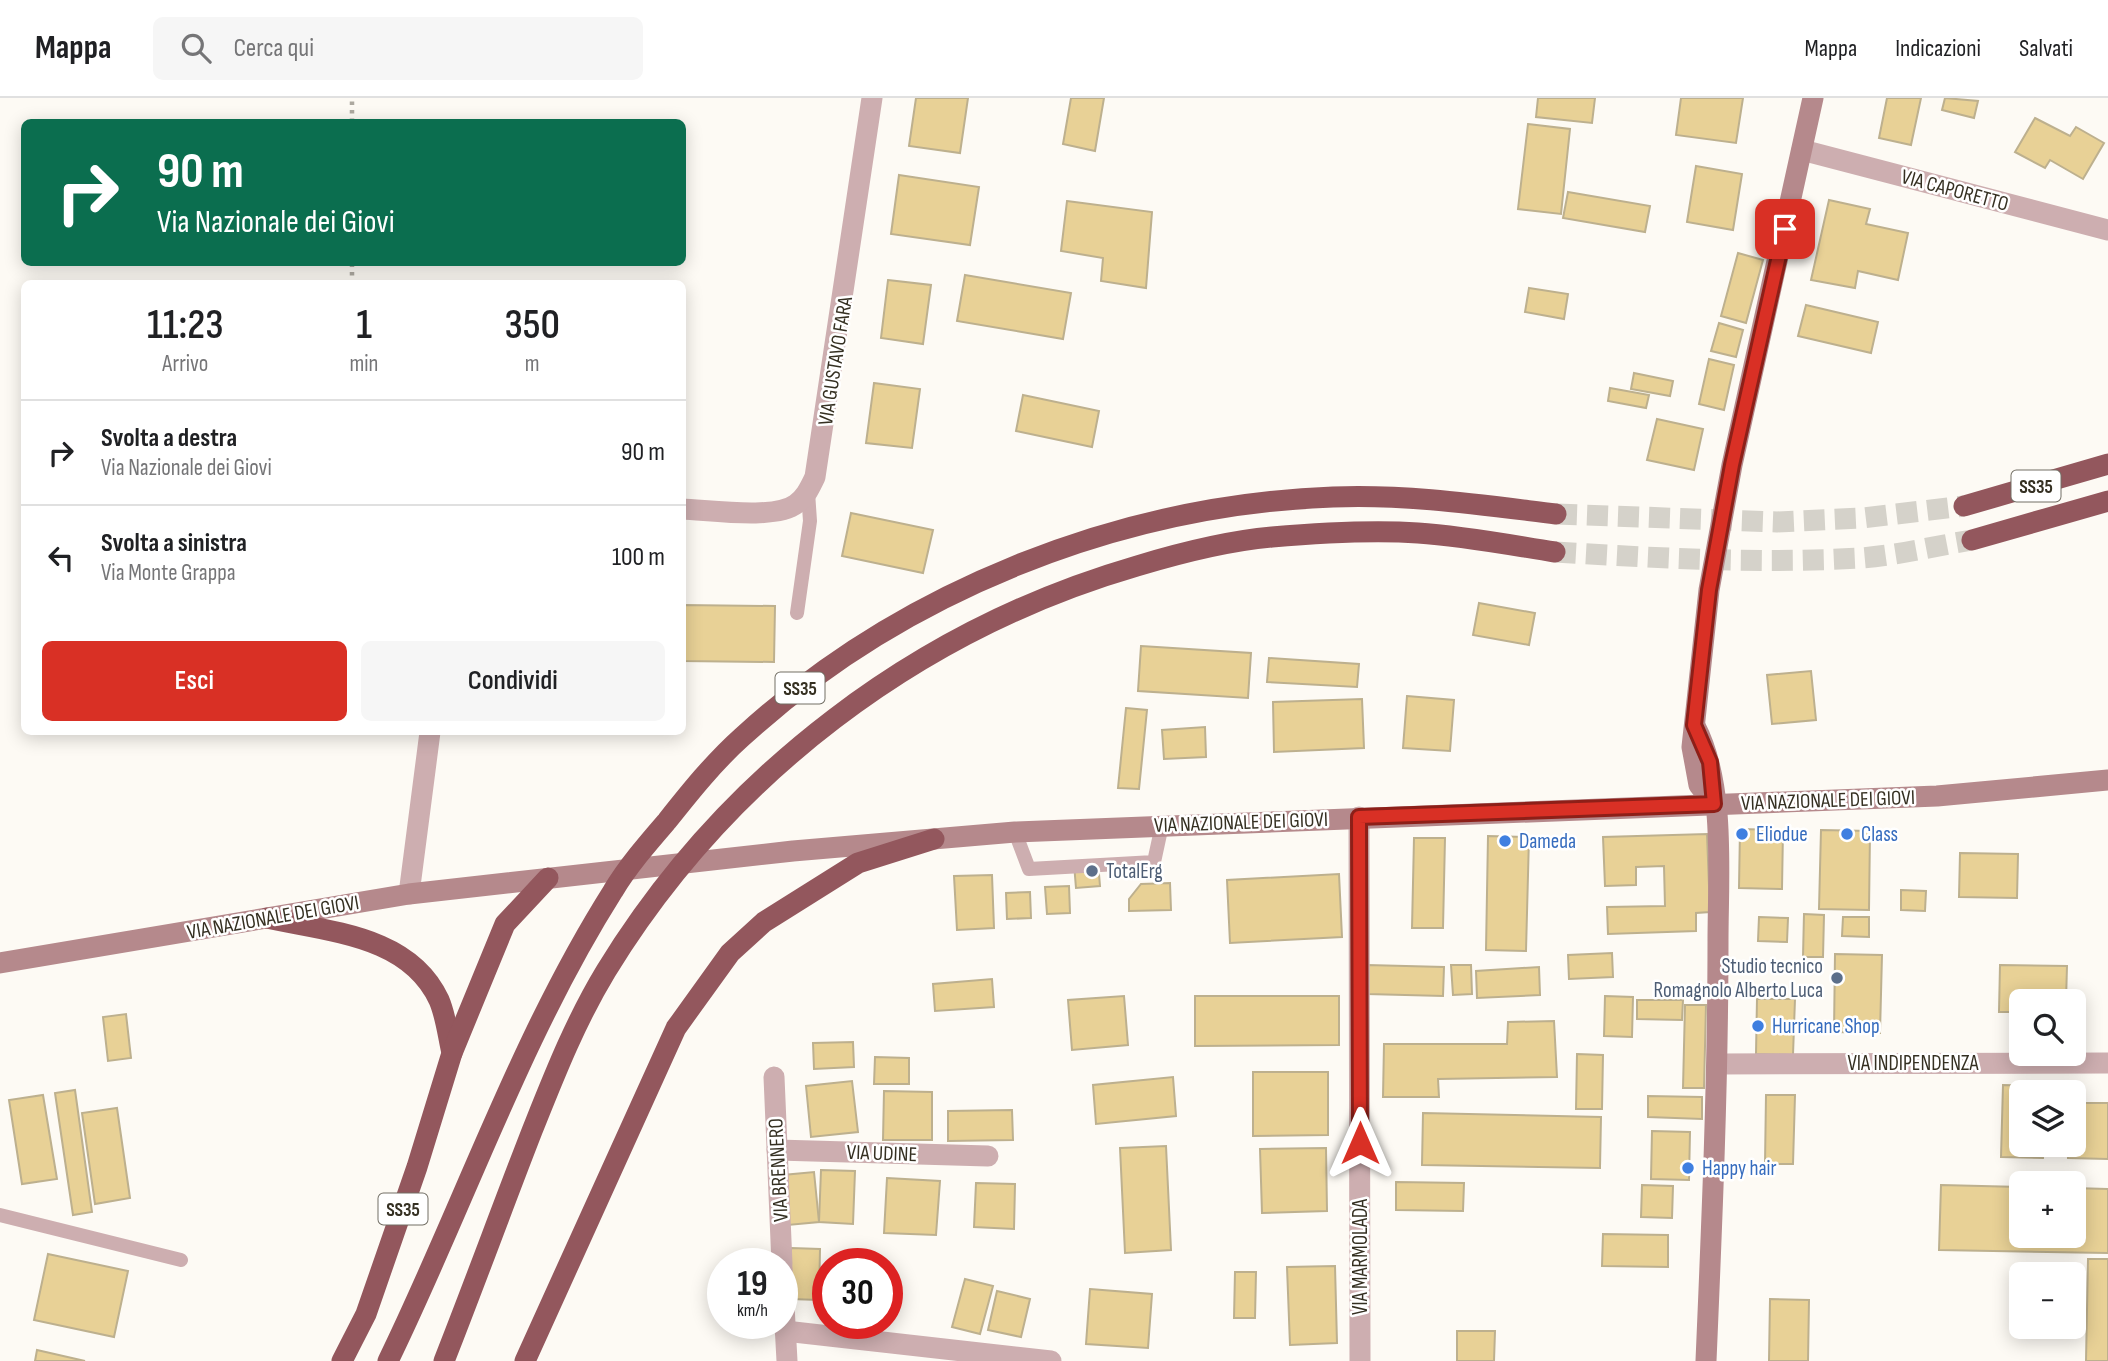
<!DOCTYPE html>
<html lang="it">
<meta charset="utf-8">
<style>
:root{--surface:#fff;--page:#f6f6f6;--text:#202124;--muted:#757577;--line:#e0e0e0;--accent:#d93025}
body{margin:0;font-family:"Sofia Sans Condensed",sans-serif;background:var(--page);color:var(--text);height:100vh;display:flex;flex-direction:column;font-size:26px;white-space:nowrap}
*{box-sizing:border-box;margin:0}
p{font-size:23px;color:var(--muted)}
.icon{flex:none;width:38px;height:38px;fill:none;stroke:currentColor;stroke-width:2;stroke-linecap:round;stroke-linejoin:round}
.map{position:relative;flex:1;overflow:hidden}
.details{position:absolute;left:21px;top:182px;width:665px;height:455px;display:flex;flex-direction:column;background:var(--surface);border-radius:10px;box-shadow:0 4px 18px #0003}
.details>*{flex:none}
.banner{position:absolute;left:21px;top:21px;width:665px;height:147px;border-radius:10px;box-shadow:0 4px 18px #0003;background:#0b6e4f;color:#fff;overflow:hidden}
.tools{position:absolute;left:2009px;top:891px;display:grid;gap:14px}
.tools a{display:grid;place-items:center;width:77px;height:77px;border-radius:10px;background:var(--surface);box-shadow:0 4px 18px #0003;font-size:35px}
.speed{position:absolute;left:707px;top:1150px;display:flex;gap:14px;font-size:35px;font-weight:700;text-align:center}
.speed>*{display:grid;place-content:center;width:91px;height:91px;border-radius:50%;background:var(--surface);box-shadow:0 4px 18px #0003;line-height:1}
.speed small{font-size:18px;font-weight:400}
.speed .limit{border:10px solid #d22;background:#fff;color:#111}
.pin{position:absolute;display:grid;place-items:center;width:60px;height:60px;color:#fff;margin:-30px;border-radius:14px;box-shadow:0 4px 10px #0006}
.me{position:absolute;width:77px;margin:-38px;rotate:0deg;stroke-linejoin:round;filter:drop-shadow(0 0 5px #0008)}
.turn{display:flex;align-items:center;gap:24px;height:147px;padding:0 21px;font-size:32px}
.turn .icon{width:91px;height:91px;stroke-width:2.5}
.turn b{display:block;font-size:49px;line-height:60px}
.eta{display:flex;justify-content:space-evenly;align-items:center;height:119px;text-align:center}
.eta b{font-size:42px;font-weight:600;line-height:49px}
.cta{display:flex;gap:14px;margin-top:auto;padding:14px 21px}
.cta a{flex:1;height:80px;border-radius:10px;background:var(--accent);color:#fff;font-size:28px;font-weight:600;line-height:80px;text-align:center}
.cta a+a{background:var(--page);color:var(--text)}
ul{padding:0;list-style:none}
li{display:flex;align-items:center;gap:21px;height:105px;padding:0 21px;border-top:2px solid var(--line)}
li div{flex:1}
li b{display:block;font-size:26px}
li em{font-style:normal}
header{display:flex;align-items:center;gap:42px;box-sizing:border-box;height:98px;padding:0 35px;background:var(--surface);border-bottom:2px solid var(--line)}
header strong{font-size:33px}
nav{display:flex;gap:38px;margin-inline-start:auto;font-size:24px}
.search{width:490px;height:63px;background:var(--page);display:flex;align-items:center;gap:18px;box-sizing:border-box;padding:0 24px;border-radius:10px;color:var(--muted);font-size:26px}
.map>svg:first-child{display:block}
.building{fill:#e8d196;stroke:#bdb08e;stroke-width:2}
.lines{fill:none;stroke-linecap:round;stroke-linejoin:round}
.highway-tunnel{stroke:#d5d2ca;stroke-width:21;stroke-dasharray:21 10;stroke-linecap:butt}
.path{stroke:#ada9a0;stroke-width:4.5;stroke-dasharray:3.5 5;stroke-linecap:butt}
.lane{stroke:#cdaeb0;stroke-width:14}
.street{stroke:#cdaeb0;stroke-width:21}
.secondary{stroke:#b5898c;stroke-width:21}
.highway{stroke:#93575d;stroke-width:21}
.route-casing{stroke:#8d1f18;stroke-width:18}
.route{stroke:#d93025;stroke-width:12}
.shop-dot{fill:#3f7fe0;stroke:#fff;stroke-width:2.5}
.service-dot{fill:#5c6f8a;stroke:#fff;stroke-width:2.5}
.labels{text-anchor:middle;stroke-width:5;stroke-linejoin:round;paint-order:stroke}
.shield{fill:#fff;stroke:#726e64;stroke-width:2}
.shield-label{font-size:19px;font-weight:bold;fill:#353022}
.street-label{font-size:21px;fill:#353022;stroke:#fff}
.shop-label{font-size:21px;fill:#366cbe;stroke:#fff;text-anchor:start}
.service-label{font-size:21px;fill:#4e5e75;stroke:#fff;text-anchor:start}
</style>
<header>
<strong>Mappa</strong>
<div class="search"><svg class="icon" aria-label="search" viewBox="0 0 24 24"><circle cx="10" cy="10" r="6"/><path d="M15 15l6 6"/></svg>Cerca qui</div>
<nav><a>Mappa</a><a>Indicazioni</a><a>Salvati</a></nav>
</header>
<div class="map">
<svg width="2108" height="1263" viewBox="0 0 2108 1263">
<rect width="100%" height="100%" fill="#fdfaf4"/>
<g class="building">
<polygon points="916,0 968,0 960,55 909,48"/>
<polygon points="1071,0 1104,0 1095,53 1063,46"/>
<polygon points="1538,0 1595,0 1592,25 1536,19"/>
<polygon points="1681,0 1743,0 1736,45 1676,37"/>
<polygon points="1887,0 1921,0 1911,47 1879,40"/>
<polygon points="1945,0 1978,3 1974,20 1942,12"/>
<polygon points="2035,20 2070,38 2076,29 2104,45 2083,81 2050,62 2045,70 2015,54"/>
<polygon points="1528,26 1570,31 1561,116 1518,111"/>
<polygon points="1696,68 1742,76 1733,132 1687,124"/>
<polygon points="899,77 979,89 970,147 891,136"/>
<polygon points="1568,94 1650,108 1645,134 1563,120"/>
<polygon points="1829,102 1870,111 1866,126 1908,135 1898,182 1858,173 1855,190 1811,182"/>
<polygon points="1067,103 1152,114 1146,190 1101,183 1103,160 1061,153"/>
<polygon points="1738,155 1763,162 1746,225 1721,218"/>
<polygon points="965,177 1071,195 1063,241 957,223"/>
<polygon points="888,182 931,187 923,246 881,240"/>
<polygon points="1529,190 1568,196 1564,221 1525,214"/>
<polygon points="1806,207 1878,224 1871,255 1798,238"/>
<polygon points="1719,225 1743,232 1736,259 1711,253"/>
<polygon points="1709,261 1734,267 1724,312 1699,306"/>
<polygon points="1634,275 1673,283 1670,298 1631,291"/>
<polygon points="874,285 920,291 912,350 866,345"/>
<polygon points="1610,290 1649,297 1646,310 1608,303"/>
<polygon points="1023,297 1099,313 1092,349 1016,333"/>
<polygon points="1657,321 1703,331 1694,372 1647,362"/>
<polygon points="851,415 933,432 923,475 842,458"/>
<polygon points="1479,505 1535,515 1529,547 1473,537"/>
<polygon points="682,507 775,508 774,564 682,563"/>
<polygon points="1141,548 1251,555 1248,600 1138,593"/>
<polygon points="1269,560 1359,566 1357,589 1267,584"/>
<polygon points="1811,573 1816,622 1772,626 1767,577"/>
<polygon points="1407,598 1454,602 1450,653 1403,650"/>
<polygon points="1362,601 1364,650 1274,654 1273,604"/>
<polygon points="1126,610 1147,612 1139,691 1118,690"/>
<polygon points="1205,629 1206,659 1164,661 1162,632"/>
<polygon points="1740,731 1783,732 1782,791 1739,790"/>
<polygon points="1821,732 1870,733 1869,812 1819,811"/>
<polygon points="1707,736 1710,814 1696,815 1696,833 1608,836 1607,809 1665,808 1664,768 1636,769 1636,787 1605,788 1603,739"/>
<polygon points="1488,738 1529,739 1526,853 1486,852"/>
<polygon points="1414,740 1445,740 1443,830 1412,830"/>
<polygon points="1960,755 2018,756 2017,800 1959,799"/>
<polygon points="1098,764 1100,788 1076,790 1074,766"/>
<polygon points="1339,776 1342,839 1230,845 1227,782"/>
<polygon points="992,777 994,830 957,832 954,778"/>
<polygon points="1170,785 1171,812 1129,813 1129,801 1141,786"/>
<polygon points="1069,788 1070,815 1047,816 1045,789"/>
<polygon points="1901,792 1926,793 1925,813 1901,812"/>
<polygon points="1030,794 1031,820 1007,821 1006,795"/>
<polygon points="1804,816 1824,817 1823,859 1803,859"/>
<polygon points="1759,819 1788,820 1787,844 1758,843"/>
<polygon points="1843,819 1869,819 1869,839 1842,838"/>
<polygon points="1612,855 1613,879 1569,881 1568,857"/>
<polygon points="1835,856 1882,857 1880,935 1834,934"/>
<polygon points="1367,867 1444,869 1443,898 1367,896"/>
<polygon points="1451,867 1471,867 1472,896 1453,897"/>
<polygon points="2000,867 2067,868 2066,903 2021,903 2021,914 1999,914"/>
<polygon points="1539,869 1540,897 1477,900 1476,873"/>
<polygon points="992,881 994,909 935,913 933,886"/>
<polygon points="1124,898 1128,947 1072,952 1068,902"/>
<polygon points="1195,898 1339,898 1339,947 1195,948"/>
<polygon points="1605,898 1633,899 1632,939 1604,938"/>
<polygon points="1757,901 1795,901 1793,957 1756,956"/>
<polygon points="1637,902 1683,902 1682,922 1637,921"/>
<polygon points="1685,907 1706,907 1704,990 1683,990"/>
<polygon points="126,916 131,960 108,963 103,919"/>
<polygon points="1554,923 1557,979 1438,981 1439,999 1383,999 1384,946 1507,946 1508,924"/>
<polygon points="853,944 854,969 814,971 813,945"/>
<polygon points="1577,956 1603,957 1602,1011 1576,1011"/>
<polygon points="875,959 909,960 909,986 874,986"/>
<polygon points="1253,974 1328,974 1328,1037 1253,1038"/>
<polygon points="1173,979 1176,1018 1096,1026 1093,987"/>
<polygon points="852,983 858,1034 811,1039 806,988"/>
<polygon points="2003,987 2045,988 2045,994 2021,994 2021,1046 2044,1046 2043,1060 2001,1059"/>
<polygon points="75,992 92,1114 73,1117 55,995"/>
<polygon points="884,993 932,994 932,1042 883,1042"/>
<polygon points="43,997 57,1081 22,1086 9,1002"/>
<polygon points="1766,997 1795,997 1793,1066 1765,1066"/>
<polygon points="1648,998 1702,999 1702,1021 1648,1019"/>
<polygon points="2074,1005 2108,1005 2108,1061 2068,1060 2068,1046 2074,1046"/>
<polygon points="117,1010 130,1100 95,1106 82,1015"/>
<polygon points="1012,1012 1013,1042 948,1043 948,1013"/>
<polygon points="1423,1015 1601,1019 1600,1070 1422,1067"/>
<polygon points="1652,1033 1690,1034 1689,1082 1651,1081"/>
<polygon points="1166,1048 1171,1152 1125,1155 1120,1050"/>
<polygon points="1326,1050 1327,1113 1262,1115 1260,1051"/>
<polygon points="821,1072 855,1073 853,1126 819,1124"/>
<polygon points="814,1074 819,1124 788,1127 783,1077"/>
<polygon points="887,1080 940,1083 936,1137 884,1135"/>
<polygon points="1396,1084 1464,1085 1463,1113 1396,1112"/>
<polygon points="976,1085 1015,1086 1014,1131 974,1129"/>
<polygon points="1642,1087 1673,1088 1672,1120 1641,1119"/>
<polygon points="1941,1087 2021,1089 2021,1138 2074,1138 2074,1090 2108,1091 2108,1155 1939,1152"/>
<polygon points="1603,1136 1668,1137 1668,1169 1602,1168"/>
<polygon points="791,1150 820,1151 819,1202 791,1201"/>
<polygon points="48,1156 128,1173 114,1239 34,1222"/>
<polygon points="2088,1161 2108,1161 2108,1263 2086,1263"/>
<polygon points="1335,1168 1337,1245 1290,1247 1287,1169"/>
<polygon points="1235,1174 1256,1174 1255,1220 1234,1220"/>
<polygon points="965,1181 993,1188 980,1236 952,1229"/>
<rect x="821" y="1188" width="7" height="24"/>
<polygon points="1090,1191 1152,1196 1148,1250 1086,1246"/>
<polygon points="997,1193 1030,1201 1021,1239 988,1232"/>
<polygon points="1770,1201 1809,1202 1808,1263 1769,1263"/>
<polygon points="1457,1233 1495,1233 1494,1263 1457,1263"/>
<polygon points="37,1252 85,1263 35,1263"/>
</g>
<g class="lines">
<g class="highway-tunnel">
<polyline points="1556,416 1777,424 1863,420 1964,408"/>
<path d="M 1555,454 C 1657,460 1759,466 1861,460 C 1898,457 1936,448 1972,442"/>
</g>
<g class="path">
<polyline points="352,24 352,0"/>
<polyline points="352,186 352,164"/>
</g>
<g class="lane">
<polyline points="797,515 810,423 808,394"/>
<polyline points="1015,734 1029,771 1154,764 1162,727"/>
<polyline points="0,1117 181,1162"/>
</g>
<g class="street">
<polyline points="1802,52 2108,132"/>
<path d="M 682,411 C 710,412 775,422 796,406 C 806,399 810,389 815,379 L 872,0"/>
<polyline points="1359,719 1360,1263"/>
<polyline points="409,796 430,634"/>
<polyline points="1718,966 2108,965"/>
<polyline points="774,979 782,1166"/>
<polyline points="777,1052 988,1058"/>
<polyline points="782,1170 787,1263"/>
<polyline points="785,1233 1051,1263"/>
</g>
<g class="secondary">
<path d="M 1695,628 C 1726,687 1718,777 1718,843 C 1718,983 1712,1123 1706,1263"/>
<polyline points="1714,706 1699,687 1692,649 1709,492 1732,367 1813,0"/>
<polyline points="0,865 409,796 793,753 1015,734 1937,698 2108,682"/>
</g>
<g class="highway">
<polyline points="1964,408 2108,366"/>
<polyline points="1972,442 2108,403"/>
<path d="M 267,820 C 329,834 409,837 439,902 C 446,918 448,938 452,955"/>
<polyline points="342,1263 366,1216 417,1069 452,955 505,826 548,780"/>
<path d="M 388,1263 C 464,1107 520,940 613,793 C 628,768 648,745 667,723 C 690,694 714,664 742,639 C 900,494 1118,407 1333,399 C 1408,396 1482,407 1556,416"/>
<path d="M 444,1263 C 474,1187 502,1110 532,1033 C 554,978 575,924 606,873 C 726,677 917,532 1137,468 C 1180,455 1227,443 1272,439 C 1319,435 1371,432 1418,435 C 1464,438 1510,447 1555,454"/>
<polyline points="525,1263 676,930 730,855 764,824 858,765 934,741"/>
</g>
</g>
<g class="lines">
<g class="route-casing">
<polyline id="route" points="1360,1045 1359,719 1714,706 1710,664 1694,627 1709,492 1732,367 1785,131"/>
</g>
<use href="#route" class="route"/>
</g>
<g class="shop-dot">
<circle cx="1742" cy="736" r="7"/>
<circle cx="1847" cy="736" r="7"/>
<circle cx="1505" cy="743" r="7"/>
<circle cx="1758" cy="928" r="7"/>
<circle cx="1688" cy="1070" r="7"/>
</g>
<g class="service-dot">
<circle cx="1092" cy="773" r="7"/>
<circle cx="1837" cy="880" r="7"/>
</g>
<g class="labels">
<g class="shield">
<rect x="2011.5" y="372.5" width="49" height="31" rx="5"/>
<rect x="775.5" y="574.5" width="49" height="31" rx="5"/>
<rect x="378.5" y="1095.5" width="49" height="31" rx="5"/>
</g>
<g class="shield-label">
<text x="2036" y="395">SS35</text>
<text x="800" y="597">SS35</text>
<text x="403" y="1118">SS35</text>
</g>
<g class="street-label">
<text transform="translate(1955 92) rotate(15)" y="7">VIA CAPORETTO</text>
<text transform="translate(835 263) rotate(-81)" y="7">VIA GUSTAVO FARA</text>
<text transform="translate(1828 702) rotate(-2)" y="7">VIA NAZIONALE DEI GIOVI</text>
<text transform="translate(1241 724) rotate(-2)" y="7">VIA NAZIONALE DEI GIOVI</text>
<text transform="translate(273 819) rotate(-10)" y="7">VIA NAZIONALE DEI GIOVI</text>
<text x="1913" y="972">VIA INDIPENDENZA</text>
<text transform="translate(882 1055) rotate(2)" y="7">VIA UDINE</text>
<text transform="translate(778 1072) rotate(-93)" y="7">VIA BRENNERO</text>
<text transform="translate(1360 1159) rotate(-90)" y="7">VIA MARMOLADA</text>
</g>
<g class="shop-label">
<text x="1756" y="743">Eliodue</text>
<text x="1861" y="743">Class</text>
<text x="1519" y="750">Dameda</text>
<text x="1772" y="935">Hurricane Shop</text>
<text x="1702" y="1077">Happy hair</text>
</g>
<g class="service-label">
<text x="1106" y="780">TotalErg</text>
<text x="1823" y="875" text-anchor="end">Studio tecnico<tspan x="1823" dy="24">Romagnolo Alberto Luca</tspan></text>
</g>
</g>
</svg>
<div class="tools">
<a><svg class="icon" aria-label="search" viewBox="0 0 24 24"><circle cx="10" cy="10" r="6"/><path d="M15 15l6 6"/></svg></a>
<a><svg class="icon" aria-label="layers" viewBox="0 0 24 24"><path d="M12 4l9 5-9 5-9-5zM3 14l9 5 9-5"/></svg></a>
<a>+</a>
<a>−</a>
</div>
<div class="speed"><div>19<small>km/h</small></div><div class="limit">30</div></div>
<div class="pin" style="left:1785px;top:131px;background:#d93025"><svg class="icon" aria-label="arrive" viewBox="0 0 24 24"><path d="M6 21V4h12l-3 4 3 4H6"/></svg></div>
<svg class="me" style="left:1360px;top:1045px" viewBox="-20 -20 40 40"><path d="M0-17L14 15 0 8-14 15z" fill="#d93025" stroke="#fff" stroke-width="4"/></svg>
<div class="banner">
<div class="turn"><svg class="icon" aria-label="right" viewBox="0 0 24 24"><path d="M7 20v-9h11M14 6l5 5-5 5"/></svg><div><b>90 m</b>Via Nazionale dei Giovi</div></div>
</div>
<section class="details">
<div class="eta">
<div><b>11:23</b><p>Arrivo</p></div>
<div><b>1</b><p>min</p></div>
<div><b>350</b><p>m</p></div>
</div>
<ul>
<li><svg class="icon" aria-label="right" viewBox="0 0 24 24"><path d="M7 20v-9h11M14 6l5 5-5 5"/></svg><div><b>Svolta a destra</b><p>Via Nazionale dei Giovi</p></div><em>90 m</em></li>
<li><svg class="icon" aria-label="left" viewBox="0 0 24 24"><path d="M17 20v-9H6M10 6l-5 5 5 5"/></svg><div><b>Svolta a sinistra</b><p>Via Monte Grappa</p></div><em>100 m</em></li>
</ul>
<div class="cta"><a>Esci</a><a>Condividi</a></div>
</section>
</div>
